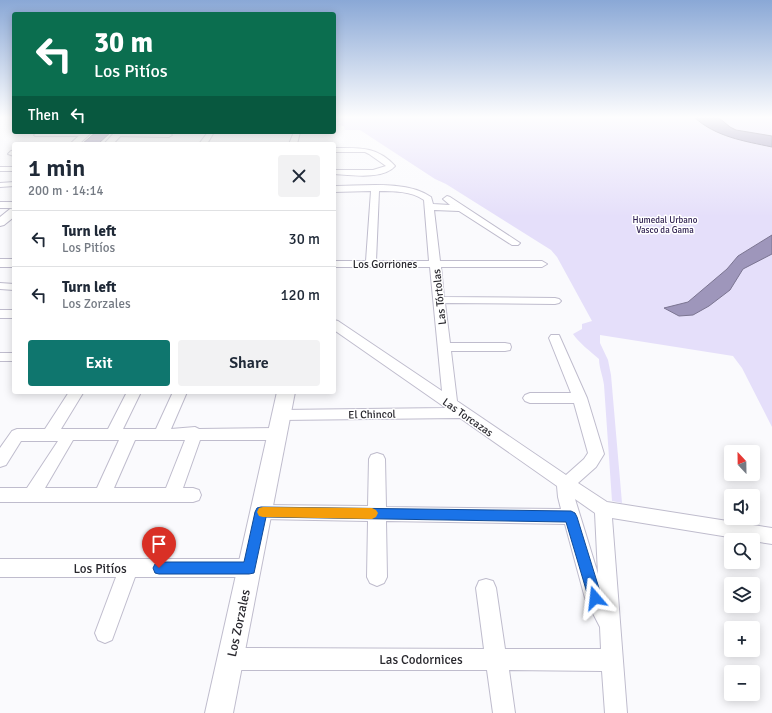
<!DOCTYPE html>
<meta charset="utf-8">
<style>
:root{--surface:#fff;--page:#f2f2f3;--text:#1f2937;--muted:#747a83;--line:#e0e1e3;--accent:#0f766e}
body{margin:0;font-family:Signika,sans-serif;background:var(--page);color:var(--text);height:100vh;display:flex;flex-direction:column;font-size:15px;white-space:nowrap}
*{box-sizing:border-box;margin:0}
p{font-size:13px;color:var(--muted)}
.icon{flex:none;width:22px;height:22px;fill:none;stroke:currentColor;stroke-width:2;stroke-linecap:round;stroke-linejoin:round}
.map{position:relative;flex:1;overflow:hidden}
.details{position:absolute;left:12px;top:142px;width:324px;height:252px;display:flex;flex-direction:column;background:var(--surface);border-radius:4px;box-shadow:0 2px 10px #0003}
.details>*{flex:none}
.banner{position:absolute;left:12px;top:12px;width:324px;height:122px;border-radius:4px;box-shadow:0 2px 10px #0003;background:#0b6e4f;color:#fff;overflow:hidden}
.needle{width:26px;rotate:338deg}
.fabs{position:absolute;left:724px;top:445px;display:grid;gap:8px}
.fabs a{display:grid;place-items:center;width:36px;height:36px;border-radius:4px;background:var(--surface);box-shadow:0 2px 10px #0003;font-size:20px}
.pin{position:absolute;display:grid;place-items:center;width:34px;height:34px;color:#fff;margin:-41px -17px;border-radius:50% 50% 50% 0;rotate:-45deg;box-shadow:0 0 4px #0007}
.pin .icon{rotate:45deg}
.me{position:absolute;width:44px;margin:-22px;rotate:343deg;stroke-linejoin:round;filter:drop-shadow(0 0 3px #0008)}
.turn{display:flex;align-items:center;gap:14px;height:84px;padding:0 16px;font-size:18px}
.turn .icon{width:52px;height:52px;stroke-width:2.5}
.turn b{display:block;font-size:28px;line-height:34px}
.then{display:flex;align-items:center;height:38px;padding:0 16px;background:#0003;gap:8px;font-size:15px}
.round{display:grid;place-items:center;flex:none;width:42px;height:42px;border-radius:4px;background:var(--page)}
.headline{display:flex;align-items:center;justify-content:space-between;height:68px;padding:0 16px}
h1{font-size:24px;font-weight:600;line-height:30px}
.button{display:flex;gap:8px;margin-top:auto;padding:8px 16px}
.button a{flex:1;height:46px;border-radius:4px;background:var(--accent);color:#fff;font-size:16px;font-weight:600;line-height:46px;text-align:center}
.button a+a{background:var(--page);color:var(--text)}
ul{padding:0;list-style:none}
li{display:flex;align-items:center;gap:12px;height:56px;padding:0 16px;border-top:1px solid var(--line)}
li div{flex:1}
li b{display:block;font-size:15px}
li em{font-style:normal}
.map>svg:first-child{display:block}
.green{fill:#e5dffa}
.water{fill:#9e96bb;stroke:#7b7591}
.lines{fill:none;stroke-linecap:round;stroke-linejoin:round}
.minor-casing{stroke:#bfbccd;stroke-width:2}
.tertiary-casing{stroke:#bfbccd;stroke-width:2}
.minor{fill:#fff;fill-rule:evenodd}
.tertiary{fill:#fff;fill-rule:evenodd}
.route{fill:#1a73e8;stroke:#114b97}
.slow{fill:#f59e0b}
.labels{text-anchor:middle;stroke-width:3;stroke-linejoin:round;paint-order:stroke}
.far-park-label{font-size:9px;fill:#302252;stroke:#fff}
.street-label{font-size:11px;fill:#29282e;stroke:#fff}
.near-street-label{font-size:13px;fill:#29282e;stroke:#fff}
</style>
<div class="map">
<svg width="772" height="713" viewBox="0 0 772 713">
<rect width="100%" height="100%" fill="#fafafd"/>
<path class="green" d="M 334,117 L 772,117 L 772,427 L 742,368 L 733,356 L 600,335 L 600,343 L 608,360 L 611,375 L 622,503 L 612,501 L 604,385 C 603,376 599,368 599,359 C 591,352 578,342 573,334 L 582,329 L 582,324 L 592,321 L 557,257 L 551,250 L 446,184 L 435,179 L 360,130 L 345,130 L 344,126 L 338,125 L 341,122 L 334,122 Z"/>
<g class="water">
<path d="M 694,117 L 718,117 L 730,127 L 736,130 L 772,136 L 772,147 C 744,141 716,137 694,117 Z"/>
<polygon points="96,132 111,132 98,144 82,144"/>
<polygon points="772,235 772,254 743,269 730,290 709,306 693,315 679,316 664,308 688,302 727,269 738,256"/>
</g>
<g class="lines">
<g class="minor-casing">
<g id="minor">
<polygon points="208,132 214,132 207,144 199,144"/>
<polygon points="294,132 300,132 297,144 289,144"/>
<polygon points="37,133 85,132 88,134 85,136 35,136 34,135"/>
<polygon points="117,133 169,133 172,135 169,137 115,136 115,134"/>
<path d="M 334,148 C 359,148 377,146 395,166 C 383,180 351,175 334,174 L 334,170 L 373,170 L 386,166 L 369,154 L 365,152 L 334,152 Z"/>
<polygon points="11,151 14,151 14,156 8,154"/>
<rect x="0" y="167" width="14" height="4"/>
<polygon points="14,182 14,186 0,187 0,183"/>
<path d="M 334,186 C 363,186 407,180 431,197 L 433,204 L 450,205 L 443,199 L 447,196 L 450,197 L 520,243 L 518,245 L 512,245 L 459,211 L 434,210 L 440,261 L 542,261 L 547,264 L 542,267 L 441,267 L 444,297 L 555,298 L 559,299 L 561,301 L 559,303 L 555,304 L 445,303 L 450,343 L 505,343 L 510,344 L 511,347 L 510,350 L 505,351 L 451,351 L 457,401 L 566,475 L 584,459 L 588,453 L 574,403 L 530,403 L 525,401 L 523,398 L 525,395 L 530,393 L 571,393 L 549,338 L 551,335 L 559,335 L 587,398 L 604,454 L 596,467 L 578,483 L 607,502 L 772,528 L 772,544 L 612,518 L 627,713 L 605,713 L 602,671 L 509,670 L 515,713 L 493,713 L 487,670 L 230,670 L 222,667 L 219,659 L 222,651 L 230,648 L 484,649 L 476,588 L 479,581 L 486,579 L 493,581 L 496,588 L 505,649 L 601,649 L 600,627 L 585,598 L 565,524 L 386,521 L 387,577 L 384,583 L 377,586 L 370,583 L 367,577 L 368,521 L 261,519 L 255,517 L 252,512 L 255,507 L 261,505 L 368,506 L 369,459 L 371,455 L 377,453 L 383,455 L 385,459 L 386,507 L 561,509 L 558,497 L 557,486 L 460,418 L 281,420 L 276,419 L 274,415 L 276,411 L 281,410 L 446,408 L 334,330 L 334,320 L 338,321 L 442,391 L 430,267 L 334,267 L 334,261 L 366,261 L 371,191 L 334,192 ZM 379,191 C 394,191 411,191 424,200 L 429,261 L 376,261 ZM 575,499 L 595,513 L 598,574 Z"/>
<rect x="0" y="202" width="14" height="6"/>
<polygon points="0,283 14,284 14,290 0,289"/>
<rect x="0" y="310" width="14" height="8"/>
<rect x="0" y="353" width="14" height="8"/>
<path d="M 69,392 L 83,393 L 61,429 L 108,429 L 127,392 L 139,392 L 140,394 L 123,429 L 156,429 L 173,392 L 187,392 L 171,429 L 195,427 L 199,429 L 277,428 L 282,430 L 285,434 L 282,438 L 277,440 L 200,440 L 183,488 L 193,488 L 199,490 L 201,495 L 199,500 L 193,502 L 0,502 L 0,488 L 27,488 L 58,441 L 21,441 L 6,465 L 0,467 L 0,448 L 12,431 L 17,429 L 45,429 ZM 73,440 L 119,440 L 97,488 L 45,488 ZM 135,440 L 185,440 L 166,488 L 114,488 Z"/>
<polygon points="0,559 249,559 256,562 258,568 256,574 249,577 135,577 112,640 105,643 98,640 95,633 116,577 0,577"/>
</g>
</g>
<g class="tertiary-casing">
<g id="tertiary">
<polygon points="83,132 92,132 79,144 70,144"/>
<polygon points="115,132 124,132 113,144 104,144"/>
<polygon points="14,208 14,217 4,225 0,226 0,217 10,209"/>
<rect x="0" y="259" width="14" height="8"/>
<polygon points="277,392 295,392 233,713 205,713"/>
</g>
</g>
<use href="#minor" class="minor"/>
<use href="#tertiary" class="tertiary"/>
</g>
<linearGradient id="sky" x2="0" y2="1"><stop stop-color="#8aa8d6"/><stop offset="0.54" stop-color="#fdfdfe"/><stop offset="1" stop-color="#fdfdfe" stop-opacity="0"/></linearGradient>
<rect width="772" height="217" fill="url(#sky)"/>
<polygon class="route" points="261,507 571,511 575,513 577,517 602,598 600,603 595,605 590,603 566,522 266,517 254,573 249,574 159,574 155,573 153,568 155,564 159,562 244,562 255,512 257,508"/>
<polygon class="slow" points="263,507 372,508 376,510 378,513 376,517 372,519 263,517 259,516 257,512 259,508"/>
<g class="labels">
<g class="far-park-label">
<text x="665" y="223">Humedal Urbano<tspan x="665" dy="10">Vasco da Gama</tspan></text>
</g>
<g class="street-label">
<text x="385" y="268">Los Gorriones</text>
<text transform="translate(439 297) rotate(-96)" y="4">Las Tórtolas</text>
<text transform="translate(372 414) rotate(-1)" y="4">El Chincol</text>
<text transform="translate(468 417) rotate(35)" y="4">Las Torcazas</text>
</g>
<g class="near-street-label">
<text x="100" y="573">Los Pitíos</text>
<text transform="translate(238 623) rotate(-78)" y="5">Los Zorzales</text>
<text x="421" y="664">Las Codornices</text>
</g>
</g>
</svg>
<div class="fabs">
<a><svg class="needle" viewBox="-14 -14 28 28"><path d="M0-13l5 13h-10z" fill="#e53935"/><path d="M0 13l5-13h-10z" fill="#747a83"/></svg></a>
<a><svg class="icon" aria-label="sound" viewBox="0 0 24 24"><path d="M4 9h4l5-4v14l-5-4H4zM17 9q2 3 0 6"/></svg></a>
<a><svg class="icon" aria-label="search" viewBox="0 0 24 24"><circle cx="10" cy="10" r="6"/><path d="M15 15l6 6"/></svg></a>
<a><svg class="icon" aria-label="layers" viewBox="0 0 24 24"><path d="M12 4l9 5-9 5-9-5zM3 14l9 5 9-5"/></svg></a>
<a>+</a>
<a>−</a>
</div>
<div class="pin" style="left:159px;top:568px;background:#d93025"><svg class="icon" aria-label="arrive" viewBox="0 0 24 24"><path d="M6 21V4h12l-3 4 3 4H6"/></svg></div>
<svg class="me" style="left:595px;top:598px" viewBox="-20 -20 40 40"><path d="M0-17L14 15 0 8-14 15z" fill="#1a73e8" stroke="#fff" stroke-width="4"/></svg>
<div class="banner">
<div class="turn"><svg class="icon" aria-label="left" viewBox="0 0 24 24"><path d="M17 20v-9H6M10 6l-5 5 5 5"/></svg><div><b>30 m</b>Los Pitíos</div></div>
<div class="then">Then<svg class="icon" aria-label="left" viewBox="0 0 24 24"><path d="M17 20v-9H6M10 6l-5 5 5 5"/></svg></div>
</div>
<section class="details">
<div class="headline"><div><h1>1 min</h1><p>200 m · 14:14</p></div><a class="round"><svg class="icon" aria-label="close" viewBox="0 0 24 24"><path d="M6 6l12 12M18 6L6 18"/></svg></a></div>
<ul>
<li><svg class="icon" aria-label="left" viewBox="0 0 24 24"><path d="M17 20v-9H6M10 6l-5 5 5 5"/></svg><div><b>Turn left</b><p>Los Pitíos</p></div><em>30 m</em></li>
<li><svg class="icon" aria-label="left" viewBox="0 0 24 24"><path d="M17 20v-9H6M10 6l-5 5 5 5"/></svg><div><b>Turn left</b><p>Los Zorzales</p></div><em>120 m</em></li>
</ul>
<div class="button"><a>Exit</a><a>Share</a></div>
</section>
</div>
